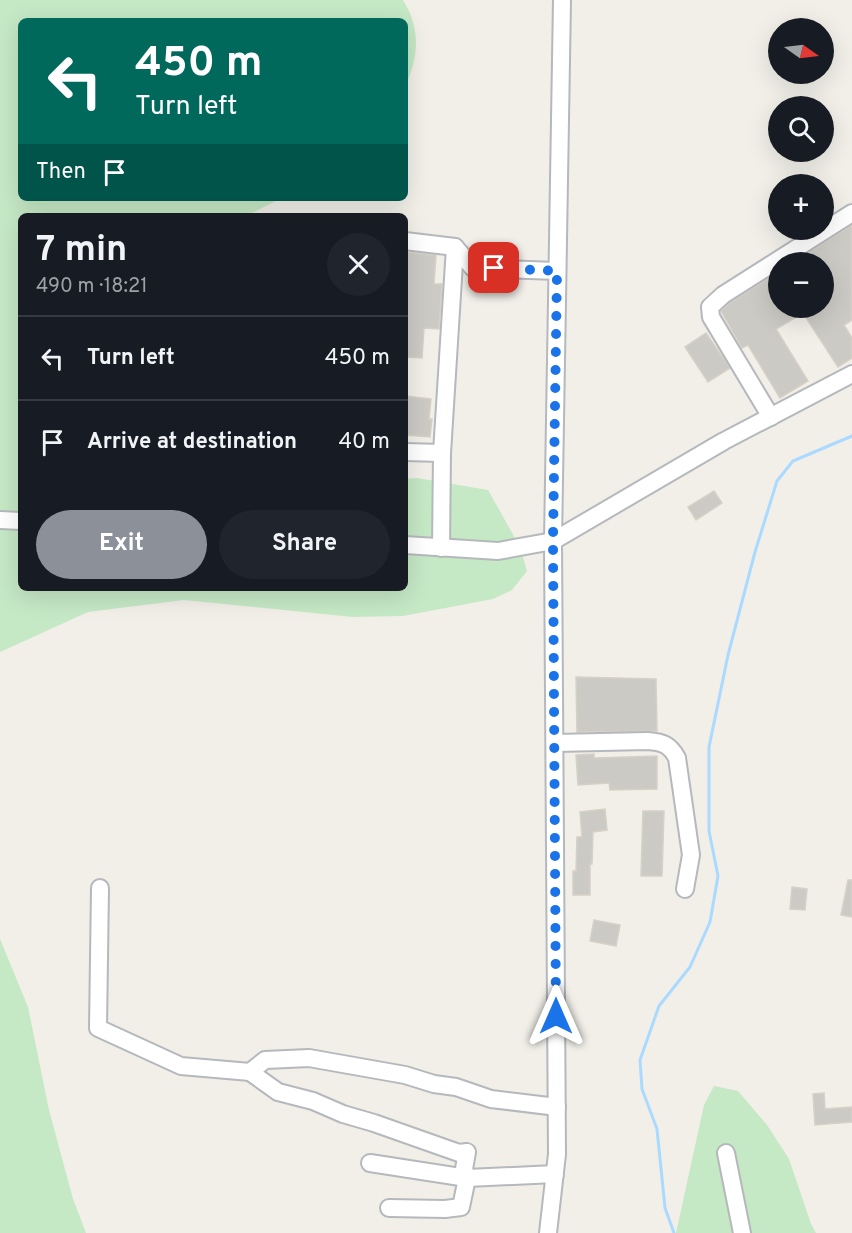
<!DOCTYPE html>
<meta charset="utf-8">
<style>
:root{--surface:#171b24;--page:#20242c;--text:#f1f3f6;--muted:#9ea1a6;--line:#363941;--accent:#8c9099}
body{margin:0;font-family:Overpass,sans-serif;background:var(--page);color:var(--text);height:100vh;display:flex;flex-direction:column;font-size:22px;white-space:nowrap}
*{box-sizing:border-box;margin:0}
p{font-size:20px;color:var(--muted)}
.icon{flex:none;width:33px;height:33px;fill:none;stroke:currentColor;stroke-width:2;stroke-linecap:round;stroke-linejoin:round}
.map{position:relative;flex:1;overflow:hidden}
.side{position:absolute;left:18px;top:213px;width:390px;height:378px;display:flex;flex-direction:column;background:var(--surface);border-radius:9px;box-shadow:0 6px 24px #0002}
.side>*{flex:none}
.top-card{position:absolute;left:18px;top:18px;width:390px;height:183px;border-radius:9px;box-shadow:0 6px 24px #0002;background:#00695c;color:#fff;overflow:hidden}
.needle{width:39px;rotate:104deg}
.fabs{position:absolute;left:768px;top:18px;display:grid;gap:12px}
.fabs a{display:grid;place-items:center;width:66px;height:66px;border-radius:50%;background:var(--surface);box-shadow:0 6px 24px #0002;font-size:30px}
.pin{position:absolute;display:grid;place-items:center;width:51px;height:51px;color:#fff;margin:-26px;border-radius:12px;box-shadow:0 3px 9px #0006}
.me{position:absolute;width:66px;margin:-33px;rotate:0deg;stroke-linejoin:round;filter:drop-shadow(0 0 4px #0008)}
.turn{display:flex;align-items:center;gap:21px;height:126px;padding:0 18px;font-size:27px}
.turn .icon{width:78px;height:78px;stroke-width:2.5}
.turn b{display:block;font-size:42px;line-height:51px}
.then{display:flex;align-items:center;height:57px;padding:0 18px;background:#0003;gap:12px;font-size:22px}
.round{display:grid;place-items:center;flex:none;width:63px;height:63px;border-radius:32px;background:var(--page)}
.overview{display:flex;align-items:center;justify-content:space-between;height:102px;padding:0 18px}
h1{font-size:36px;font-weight:700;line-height:45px}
.action{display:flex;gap:12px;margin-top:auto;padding:12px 18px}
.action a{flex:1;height:69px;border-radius:36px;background:var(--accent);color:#fff;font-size:24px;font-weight:700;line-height:69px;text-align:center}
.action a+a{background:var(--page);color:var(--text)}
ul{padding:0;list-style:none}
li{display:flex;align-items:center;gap:18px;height:84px;padding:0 18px;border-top:2px solid var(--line)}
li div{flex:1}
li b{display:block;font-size:22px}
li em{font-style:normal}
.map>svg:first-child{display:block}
.green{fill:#c5e8c5}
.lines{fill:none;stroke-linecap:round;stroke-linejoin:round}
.stream{stroke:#aadaff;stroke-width:3}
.building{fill:#cccac5;stroke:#d6d1c6;stroke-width:1.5}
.minor-casing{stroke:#b5b8bc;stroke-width:20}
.minor{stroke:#fff;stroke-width:16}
.route{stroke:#1a73e8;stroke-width:10;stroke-dasharray:0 18}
</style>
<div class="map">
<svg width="852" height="1233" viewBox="0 0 852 1233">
<rect width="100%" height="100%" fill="#f1efe8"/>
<g class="green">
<path d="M 0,0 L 403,0 C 421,29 419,56 405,87 L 405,21 L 21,21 L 21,198 L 282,198 L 246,216 L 21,216 L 21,588 L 405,588 L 405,479 L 417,478 L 488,490 L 520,547 L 527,571 L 512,590 L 493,599 L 403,616 L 353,617 L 184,600 L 88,612 L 0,652 Z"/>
<polygon points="0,939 28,1007 49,1110 73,1199 86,1233 0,1233"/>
<polygon points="714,1086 738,1091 767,1125 789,1159 811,1224 816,1233 676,1233 704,1105"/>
</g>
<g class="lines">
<polyline class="stream" points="674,1233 665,1208 657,1129 642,1089 640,1060 659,1006 690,967 710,922 718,876 709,831 709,747 728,655 755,552 777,481 793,461 852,436"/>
</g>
<g class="building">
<polygon points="852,225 852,320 844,325 852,338 852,358 838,367 803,313 776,329 808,381 780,398 748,345 742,348 721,311 729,303 778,272 778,308 824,308 824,262 794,262"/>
<polygon points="405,252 436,255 434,284 442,284 439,329 424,328 422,358 405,357"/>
<polygon points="706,333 730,368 708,382 685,347"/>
<polygon points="405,396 431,399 429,419 432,419 430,437 405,435"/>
<polygon points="714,491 722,503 696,520 688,507"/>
<polygon points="576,677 656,679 657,731 577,732"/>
<polygon points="594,754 594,758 657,756 657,789 610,790 609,783 578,785 576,755"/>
<polygon points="605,809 607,830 593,832 592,864 590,864 590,895 573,895 573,871 576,871 577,837 582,837 580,812"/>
<polygon points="643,811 664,811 662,876 641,876"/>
<polygon points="848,880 852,880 852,917 841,915"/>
<polygon points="792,887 807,889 805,910 790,909"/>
<polygon points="594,920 620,925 616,946 590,941"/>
<polygon points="824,1093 825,1109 852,1107 852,1122 815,1125 813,1094"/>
</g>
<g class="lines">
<g class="minor-casing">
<g id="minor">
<polyline points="405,241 455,247 473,268 557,271"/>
<polyline points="771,417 711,317 710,307 723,295 852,213"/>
<polyline points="405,452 442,453 455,247"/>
<polyline points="0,520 21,521"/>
<polyline points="405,545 498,551 553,541 724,441 852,374"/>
<polyline points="441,548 442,453"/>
<path d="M 555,743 L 648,741 C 663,742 670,745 677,758 L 691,855 L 685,889"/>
<polyline points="100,888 98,1028 181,1066 250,1072"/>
<polyline points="726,1153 742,1233"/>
<polyline points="370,1163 467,1178 461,1207 445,1209 389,1208"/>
<polyline points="555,1174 467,1178 464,1169 467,1152 459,1153 374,1123 343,1114 313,1101 278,1092 250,1072 265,1060 309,1058 405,1075 434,1084 456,1087 491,1099 557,1107"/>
<polyline points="548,1233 557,1154 553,541 562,0"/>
</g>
</g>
<use href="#minor" class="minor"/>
</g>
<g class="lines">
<polyline class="route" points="494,268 557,271 553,541 556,1016"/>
</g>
</svg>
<div class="fabs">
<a><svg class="needle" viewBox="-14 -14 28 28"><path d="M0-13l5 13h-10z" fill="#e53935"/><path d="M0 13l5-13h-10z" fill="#9ea1a6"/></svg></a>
<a><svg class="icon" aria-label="search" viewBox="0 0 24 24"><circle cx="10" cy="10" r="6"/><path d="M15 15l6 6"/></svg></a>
<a>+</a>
<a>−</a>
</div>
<div class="pin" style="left:494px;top:268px;background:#d93025"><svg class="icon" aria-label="arrive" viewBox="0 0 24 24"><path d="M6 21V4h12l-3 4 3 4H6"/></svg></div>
<svg class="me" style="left:556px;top:1016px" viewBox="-20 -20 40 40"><path d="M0-17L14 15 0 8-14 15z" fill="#1a73e8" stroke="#fff" stroke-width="4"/></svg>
<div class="top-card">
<div class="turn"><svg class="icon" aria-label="left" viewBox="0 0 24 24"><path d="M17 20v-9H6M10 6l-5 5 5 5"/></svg><div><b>450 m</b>Turn left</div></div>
<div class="then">Then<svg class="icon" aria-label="arrive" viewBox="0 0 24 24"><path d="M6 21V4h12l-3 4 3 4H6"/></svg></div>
</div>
<section class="side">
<div class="overview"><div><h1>7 min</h1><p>490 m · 18:21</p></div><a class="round"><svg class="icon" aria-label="close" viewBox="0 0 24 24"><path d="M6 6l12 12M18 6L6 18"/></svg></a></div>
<ul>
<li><svg class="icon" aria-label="left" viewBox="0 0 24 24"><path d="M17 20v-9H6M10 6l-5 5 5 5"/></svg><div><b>Turn left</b></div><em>450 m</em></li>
<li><svg class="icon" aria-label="arrive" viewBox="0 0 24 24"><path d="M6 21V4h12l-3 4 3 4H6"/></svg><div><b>Arrive at destination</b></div><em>40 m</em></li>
</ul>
<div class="action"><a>Exit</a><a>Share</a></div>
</section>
</div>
